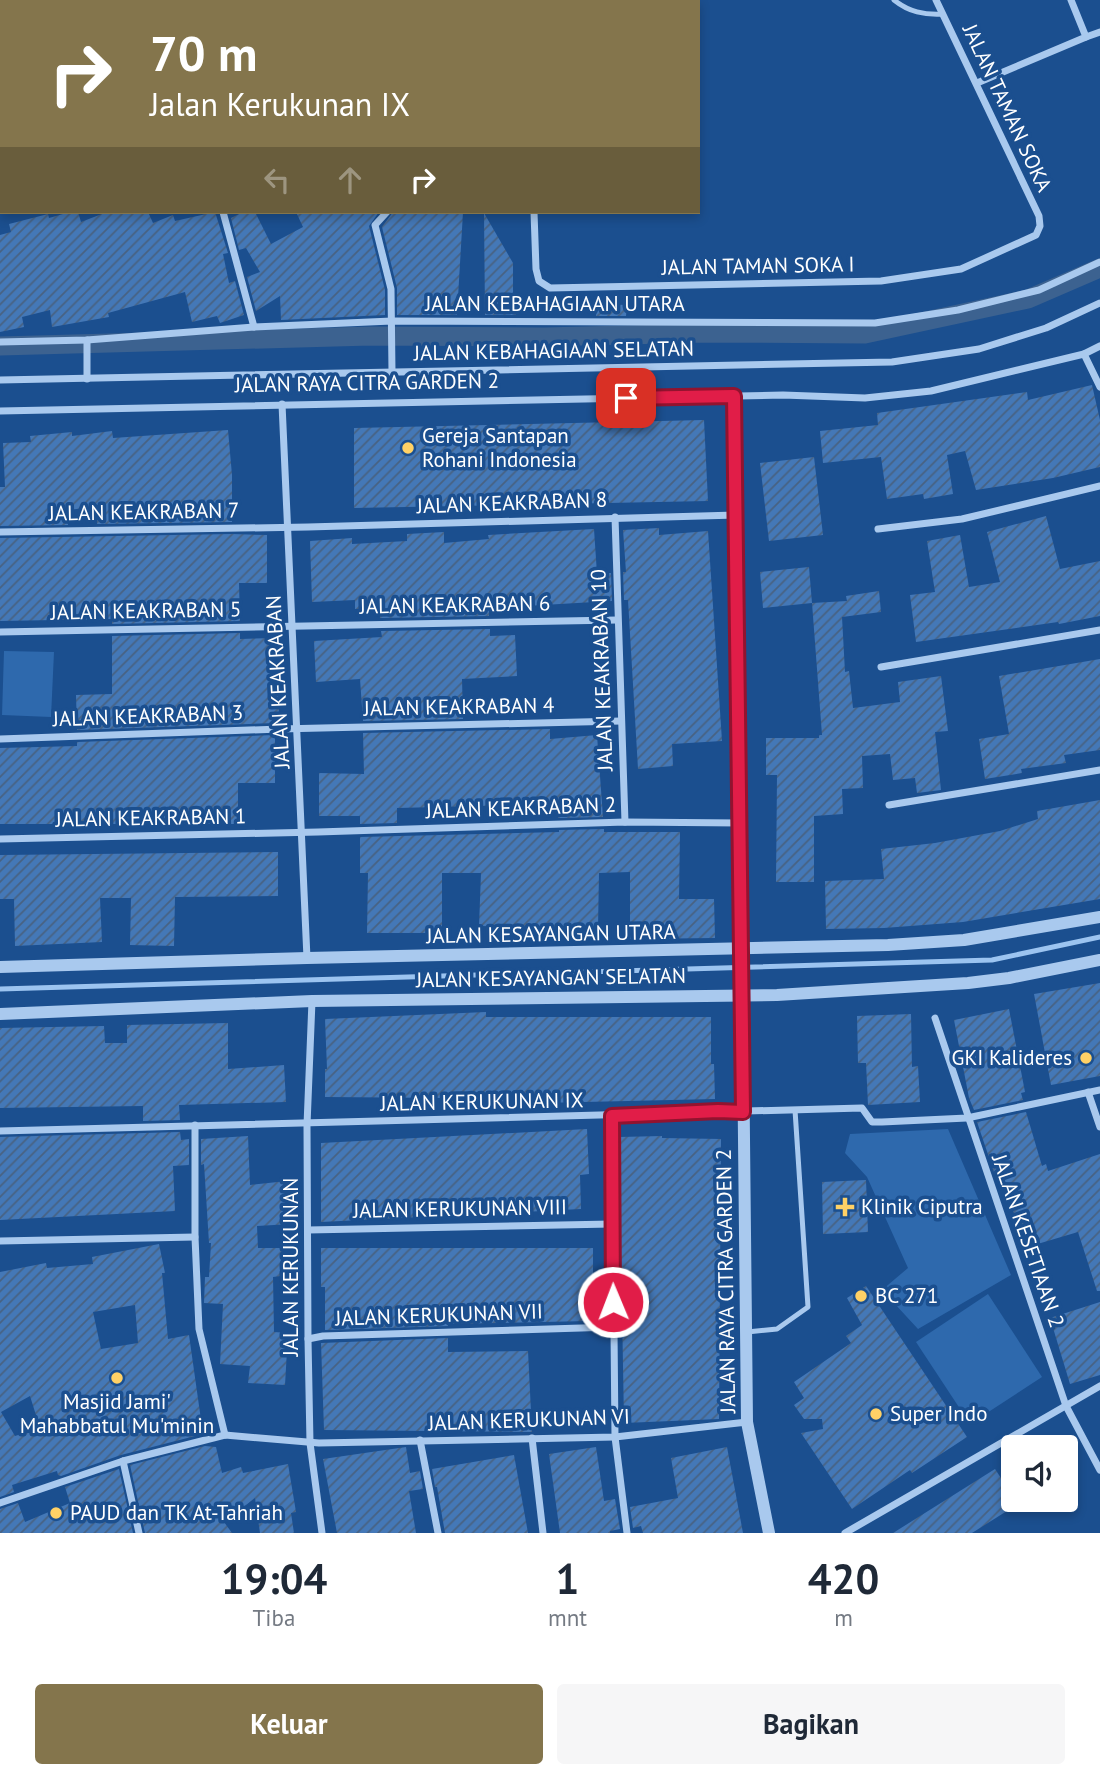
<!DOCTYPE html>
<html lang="id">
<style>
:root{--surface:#fff;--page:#f6f6f7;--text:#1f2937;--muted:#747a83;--accent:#84754c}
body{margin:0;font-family:"PT Sans",sans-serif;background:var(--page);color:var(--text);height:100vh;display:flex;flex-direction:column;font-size:26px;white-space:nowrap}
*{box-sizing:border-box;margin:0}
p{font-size:23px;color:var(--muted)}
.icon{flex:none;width:38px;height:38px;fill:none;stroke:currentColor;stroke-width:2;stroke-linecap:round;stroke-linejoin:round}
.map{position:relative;height:1533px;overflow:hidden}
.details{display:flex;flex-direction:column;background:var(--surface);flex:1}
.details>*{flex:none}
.guide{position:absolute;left:0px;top:0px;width:700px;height:214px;box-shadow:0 4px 10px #0003;background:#84754c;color:#fff;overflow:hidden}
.fabs{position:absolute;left:1001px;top:1435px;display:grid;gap:14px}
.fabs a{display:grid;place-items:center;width:77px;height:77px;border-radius:7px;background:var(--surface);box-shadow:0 4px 10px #0003;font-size:35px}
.pin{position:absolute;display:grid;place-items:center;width:60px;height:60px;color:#fff;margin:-30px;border-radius:14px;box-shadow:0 4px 10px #0006}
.me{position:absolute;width:77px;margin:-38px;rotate:359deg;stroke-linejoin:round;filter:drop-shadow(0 0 5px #0008)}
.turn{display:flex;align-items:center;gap:24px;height:147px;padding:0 35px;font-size:32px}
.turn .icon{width:91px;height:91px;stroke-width:2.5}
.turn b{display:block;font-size:49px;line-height:60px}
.lanes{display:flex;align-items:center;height:66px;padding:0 35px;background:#0003;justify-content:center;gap:35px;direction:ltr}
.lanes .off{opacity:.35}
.eta{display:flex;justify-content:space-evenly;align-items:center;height:119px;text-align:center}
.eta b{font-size:42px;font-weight:700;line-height:49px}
.cta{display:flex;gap:14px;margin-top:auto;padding:14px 35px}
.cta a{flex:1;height:80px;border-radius:7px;background:var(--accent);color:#fff;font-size:28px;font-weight:700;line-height:80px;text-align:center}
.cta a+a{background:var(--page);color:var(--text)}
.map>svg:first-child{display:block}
.pitch{fill:#2e69ad}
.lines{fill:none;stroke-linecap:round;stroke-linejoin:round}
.stream{stroke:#9cc4f0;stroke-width:5}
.canal{stroke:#3c6290;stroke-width:19}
.building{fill:url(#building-hatch);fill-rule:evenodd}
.service{stroke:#a9c9ee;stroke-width:5}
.minor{stroke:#a9c9ee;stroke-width:7}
.tertiary{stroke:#a9c9ee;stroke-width:12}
.route-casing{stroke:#92132f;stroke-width:18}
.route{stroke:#e11d48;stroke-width:12}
.poi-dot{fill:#ffd166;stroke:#1b4f8f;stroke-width:2.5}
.labels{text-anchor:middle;stroke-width:7;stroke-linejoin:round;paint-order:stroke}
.street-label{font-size:21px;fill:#fff;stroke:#1b4f8f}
.poi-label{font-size:21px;fill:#fff;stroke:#1b4f8f;text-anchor:start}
</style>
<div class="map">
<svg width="1100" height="1533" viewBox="0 0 1100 1533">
<defs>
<pattern id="building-hatch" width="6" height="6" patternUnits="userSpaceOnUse" patternTransform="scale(1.75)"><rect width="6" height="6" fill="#4478b7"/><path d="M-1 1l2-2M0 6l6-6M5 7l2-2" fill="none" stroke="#486282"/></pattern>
</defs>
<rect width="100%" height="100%" fill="#1b4f8f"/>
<g class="pitch">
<polygon points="4,651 54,652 51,717 2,715"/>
<polygon points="948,1129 1011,1275 918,1329 882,1290 908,1268 867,1177 845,1153 850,1134"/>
<polygon points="988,1294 1042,1377 970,1424 916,1342"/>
</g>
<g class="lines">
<polyline class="stream" points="0,989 992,960 1100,937"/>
<polyline class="canal" points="0,346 371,336 544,337 705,333 865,334 1028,299 1100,268"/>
</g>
<g class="building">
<polygon points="70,212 78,212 81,222 107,212 148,212 153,223 173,215 175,221 215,212 228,253 223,254 229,283 235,281 244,315 220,323 217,316 192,322 185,292 108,313 109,317 52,327 50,310 22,317 24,327 0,332 0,235 11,232 9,224 48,214 49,218"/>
<polygon points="243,212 255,212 271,244 303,227 296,212 379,212 369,226 385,290 385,315 281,320 280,296 256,311 247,277 260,272 246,248 239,250 231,218"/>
<polygon points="393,212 463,212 457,315 397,315 397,288 382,227"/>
<polygon points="484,213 513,263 513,298 515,298 516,315 485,315"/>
<polygon points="597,304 627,305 626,316 596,316"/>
<polygon points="1092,385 1100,420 1100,467 1053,478 976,490 965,451 947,455 953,494 924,499 923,494 887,499 881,457 823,463 820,431 878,425 877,413 1027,392 1028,400"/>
<polygon points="704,420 708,501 354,508 354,428"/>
<polygon points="228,430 232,475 232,522 97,524 96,507 67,510 68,525 0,526 0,487 5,487 3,443 31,442 30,436 72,432 72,436 112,431 113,438"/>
<polygon points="814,457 823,535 769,541 760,463"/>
<polygon points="1046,516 1060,569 1100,561 1100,616 1059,624 1058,622 916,642 910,595 935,592 927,541 960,535 969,587 1000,582 987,532"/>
<polygon points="659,528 659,535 708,531 722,741 672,744 673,766 638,769 628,600 624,600 623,572 626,572 623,530"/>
<polygon points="594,529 597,574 611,573 612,601 489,608 489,616 380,618 379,608 355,609 355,600 312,602 310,541 352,538 352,544 407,541 407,534 444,532 444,543 489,539 488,535"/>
<polygon points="232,534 267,535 267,583 239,583 240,621 112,624 112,619 0,621 0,538"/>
<polygon points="809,567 812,603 763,608 760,572"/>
<polygon points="879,591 881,612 842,617 845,672 849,671 853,708 900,702 898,682 941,676 948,731 935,732 941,790 917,793 915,778 893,780 890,754 862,756 863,788 842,789 843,814 814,816 814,882 776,882 777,775 766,775 766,738 819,738 819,735 822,735 812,603 847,601 846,596"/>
<polygon points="490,629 490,636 515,635 517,676 462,679 463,719 363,721 360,679 316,682 314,641 382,637 381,631"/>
<polygon points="240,633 240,639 275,638 275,689 278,689 279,716 275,716 275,723 77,730 76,695 112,694 112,636"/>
<polygon points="1100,659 1100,750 1064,755 1066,763 1021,769 1022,773 985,779 979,739 1009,734 999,676"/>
<polygon points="550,729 550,739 597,735 603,817 558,818 557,804 397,808 397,823 360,824 360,816 319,816 319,773 364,774 363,733"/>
<polygon points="275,735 275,783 238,783 238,824 0,824 0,748 77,746 77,742"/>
<polygon points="1100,800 1100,899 963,922 884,928 826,929 825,881 884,879 881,849 935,843 1000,831 1038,819 1037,811"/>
<polygon points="604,829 604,832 680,832 679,899 714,899 715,938 630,939 630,872 599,873 598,928 479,926 481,873 442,873 442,933 367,933 368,873 360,873 360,837 559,832 559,830"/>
<polygon points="278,852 278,896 175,897 174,946 130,945 131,898 100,898 102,942 15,946 14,899 0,899 0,855"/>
<polygon points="1100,983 1100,1076 1051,1085 1034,994"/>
<polygon points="1009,1009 1025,1092 1021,1093 1023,1100 974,1110 969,1098 954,1020"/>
<polygon points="486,1012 486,1017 711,1017 711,1064 714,1064 715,1099 448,1105 447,1098 325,1097 325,1069 327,1069 325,1019"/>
<polygon points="911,1014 912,1067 918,1066 920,1102 868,1105 866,1063 858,1063 857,1016"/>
<polygon points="228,1023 228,1069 284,1065 286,1102 179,1105 180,1120 143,1121 143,1106 0,1108 0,1028 104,1026 105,1043 127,1043 127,1025"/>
<polygon points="1026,1112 1042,1166 1046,1164 1048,1171 1100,1154 1100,1291 1097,1291 1078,1232 1024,1248 1002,1173 995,1175 977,1122"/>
<polygon points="587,1129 589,1174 580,1175 581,1209 321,1222 321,1143"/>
<polygon points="180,1132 181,1140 189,1139 189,1165 173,1166 175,1211 0,1220 0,1137"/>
<polygon points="248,1136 250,1185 287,1181 291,1224 257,1226 258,1248 292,1248 289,1275 273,1277 274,1332 288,1333 285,1385 248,1383 250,1366 220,1364 223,1304 204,1303 205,1277 209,1277 211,1243 209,1243 204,1164 201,1165 201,1139"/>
<polygon points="662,1136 662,1138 721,1139 719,1419 624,1423 619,1137"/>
<polygon points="866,1180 868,1232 823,1234 822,1182"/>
<path d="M 159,1244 L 165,1273 L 162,1273 L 168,1339 L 189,1335 L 203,1434 L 121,1455 L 61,1476 L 58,1475 L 57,1471 L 12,1485 L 14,1492 L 0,1497 L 0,1272 L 46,1263 L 47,1268 L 93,1264 L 92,1257 ZM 135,1305 L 138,1343 L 101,1349 L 93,1312 ZM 30,1396 L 40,1428 L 15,1436 L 1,1412 Z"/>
<polygon points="321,1248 593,1248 593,1287 588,1287 589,1321 448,1324 448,1326 325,1330 325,1287 321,1287"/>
<polygon points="866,1286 967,1437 912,1473 910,1470 852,1509 801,1433 823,1429 822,1419 804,1419 794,1405 804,1398 794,1382 851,1343 846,1336 862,1325 847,1298"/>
<polygon points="1100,1302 1100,1375 1070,1384 1050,1318"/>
<polygon points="448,1338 448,1352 528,1351 532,1432 324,1430 321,1343"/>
<polygon points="205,1446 216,1447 222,1473 241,1467 243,1473 288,1464 296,1512 291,1513 294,1533 260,1533 255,1498 224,1522 232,1533 145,1533 130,1465"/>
<polygon points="406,1447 410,1473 420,1471 423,1489 409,1491 416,1533 337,1533 323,1459"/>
<polygon points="596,1447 604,1501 615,1499 620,1529 610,1531 610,1533 560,1533 549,1454"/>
<polygon points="727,1447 743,1533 643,1533 641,1526 633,1528 630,1507 678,1498 671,1458"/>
<polygon points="514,1455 528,1533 445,1533 437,1487 435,1487 432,1469"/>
<polygon points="119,1469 133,1533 0,1533 0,1509 18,1503 25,1522 70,1503 65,1487"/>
<polygon points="995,1469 1018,1504 972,1533 893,1533"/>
</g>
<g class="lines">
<g class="service">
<path d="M 894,0 C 909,12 924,15 943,14"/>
<polyline points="747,1332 777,1329 808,1307 795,1110"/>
</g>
<g class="minor">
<polyline points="215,0 215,2"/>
<polyline points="368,0 368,2"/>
<polyline points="529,0 529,2"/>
<polyline points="0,23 2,23"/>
<polyline points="1086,37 1100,32"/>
<polyline points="977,83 1086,37 1071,0"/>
<polyline points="0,157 2,157"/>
<polyline points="223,212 254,327"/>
<polyline points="387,212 375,225 391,289 392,372"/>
<polyline points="534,212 536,269 539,281 550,288 881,281 961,269 1036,235 1040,226 1039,216 936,0"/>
<polyline points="87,340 87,379"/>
<polyline points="0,342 87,340 254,327 392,321 875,323 958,310 1039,290 1100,262"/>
<polyline points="1084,354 1100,387"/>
<polyline points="0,380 892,362 979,349 1046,328 1100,303"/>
<polyline points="735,396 742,949"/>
<polyline points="282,404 307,958"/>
<polyline points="0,411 783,395 865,398 931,391 1084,354 1100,346"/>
<polyline points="615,517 625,822"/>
<polyline points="878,529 962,519 1100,486"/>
<polyline points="0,532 308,527 736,515"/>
<polyline points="0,632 617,620"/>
<polyline points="881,667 1100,630"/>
<polyline points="0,739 280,729 621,721"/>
<polyline points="889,805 1100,770"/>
<polyline points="0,839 318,832 625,822 740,823"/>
<polyline points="312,1001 307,1125 308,1339 310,1443 322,1533"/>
<polyline points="935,1018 1066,1406 1100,1470"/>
<polyline points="1088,1092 1100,1127"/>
<polyline points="612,1117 615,1437 627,1533"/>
<polyline points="195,1125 195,1237 199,1329 225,1435"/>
<polyline points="0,1131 862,1108 872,1122 882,1122 967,1118 1100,1090"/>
<polyline points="308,1230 612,1224"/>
<polyline points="0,1241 195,1237"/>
<polyline points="308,1339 323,1336 614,1327"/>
<polyline points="532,1438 543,1533"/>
<polyline points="420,1440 438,1533"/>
<polyline points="123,1461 139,1533"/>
<polyline points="0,1503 123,1461 225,1435 319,1443 615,1437 747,1422"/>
<polyline points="845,1533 1100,1386"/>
</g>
<g class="tertiary">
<polyline points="742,950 747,1422 769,1533"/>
<polyline points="0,967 307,958 888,945 964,940 1100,917"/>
<polyline points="0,1014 312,1001 777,995 968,983 1009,978 1100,960"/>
</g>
</g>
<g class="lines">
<g class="route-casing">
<polyline id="route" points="613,1302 612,1116 718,1111 743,1112 734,396 626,398"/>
</g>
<use href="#route" class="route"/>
</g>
<g class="poi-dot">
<circle cx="408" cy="448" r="7"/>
<circle cx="1086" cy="1058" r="7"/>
<path d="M841.5 1196.5h7v7h7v7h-7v7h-7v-7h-7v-7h7z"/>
<circle cx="861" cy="1296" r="7"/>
<circle cx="117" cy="1378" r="7"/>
<circle cx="876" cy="1414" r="7"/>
<circle cx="56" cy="1513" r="7"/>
</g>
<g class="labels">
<g class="street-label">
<text transform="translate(1007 108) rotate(65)" y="7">JALAN TAMAN SOKA</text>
<text transform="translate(758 266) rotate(-1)" y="7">JALAN TAMAN SOKA I</text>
<text x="555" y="311">JALAN KEBAHAGIAAN UTARA</text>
<text transform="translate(554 351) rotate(-1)" y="7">JALAN KEBAHAGIAAN SELATAN</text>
<text transform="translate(367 383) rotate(-1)" y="7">JALAN RAYA CITRA GARDEN 2</text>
<text transform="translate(512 503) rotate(-2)" y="7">JALAN KEAKRABAN 8</text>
<text transform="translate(144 512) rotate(-1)" y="7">JALAN KEAKRABAN 7</text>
<text transform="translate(455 605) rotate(-1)" y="7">JALAN KEAKRABAN 6</text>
<text transform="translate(146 611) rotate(-1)" y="7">JALAN KEAKRABAN 5</text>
<text transform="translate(602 670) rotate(-92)" y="7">JALAN KEAKRABAN 10</text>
<text transform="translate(278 682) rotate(-93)" y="7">JALAN KEAKRABAN</text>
<text transform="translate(459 707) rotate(-1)" y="7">JALAN KEAKRABAN 4</text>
<text transform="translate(148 716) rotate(-2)" y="7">JALAN KEAKRABAN 3</text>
<text transform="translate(521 808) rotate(-2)" y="7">JALAN KEAKRABAN 2</text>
<text transform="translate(151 818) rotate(-1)" y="7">JALAN KEAKRABAN 1</text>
<text transform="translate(551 934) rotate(-1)" y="7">JALAN KESAYANGAN UTARA</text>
<text transform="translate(551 978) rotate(-1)" y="7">JALAN KESAYANGAN SELATAN</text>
<text transform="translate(482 1102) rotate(-1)" y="7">JALAN KERUKUNAN IX</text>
<text transform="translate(460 1209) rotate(-1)" y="7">JALAN KERUKUNAN VIII</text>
<text transform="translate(1028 1241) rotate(71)" y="7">JALAN KESETIAAN 2</text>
<text transform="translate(291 1267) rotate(-90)" y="7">JALAN KERUKUNAN</text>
<text transform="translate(726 1281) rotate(-91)" y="7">JALAN RAYA CITRA GARDEN 2</text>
<text transform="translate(439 1315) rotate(-2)" y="7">JALAN KERUKUNAN VII</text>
<text transform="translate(529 1420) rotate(-2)" y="7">JALAN KERUKUNAN VI</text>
</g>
<g class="poi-label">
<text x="422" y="443">Gereja Santapan<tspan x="422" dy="24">Rohani Indonesia</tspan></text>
<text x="1072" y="1065" text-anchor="end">GKI Kalideres</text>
<text x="861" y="1214">Klinik Ciputra</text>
<text x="875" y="1303">BC 271</text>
<text x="117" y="1409" text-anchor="middle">Masjid Jami'<tspan x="117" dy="24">Mahabbatul Mu'minin</tspan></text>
<text x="890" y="1421">Super Indo</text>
<text x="70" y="1520">PAUD dan TK At-Tahriah</text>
</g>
</g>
</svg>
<div class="fabs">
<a><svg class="icon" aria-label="sound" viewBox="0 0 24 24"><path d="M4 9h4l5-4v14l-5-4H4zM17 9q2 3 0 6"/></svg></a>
</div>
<div class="pin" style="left:626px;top:398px;background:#d93025"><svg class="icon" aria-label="arrive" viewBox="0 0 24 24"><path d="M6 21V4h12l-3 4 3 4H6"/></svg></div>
<svg class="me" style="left:613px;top:1302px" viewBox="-20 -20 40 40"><circle r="17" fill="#e11d48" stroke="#fff" stroke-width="3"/><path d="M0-11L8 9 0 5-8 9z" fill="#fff"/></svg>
<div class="guide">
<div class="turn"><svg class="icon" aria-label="right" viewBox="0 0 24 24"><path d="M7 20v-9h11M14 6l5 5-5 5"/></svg><div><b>70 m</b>Jalan Kerukunan IX</div></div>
<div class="lanes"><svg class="icon off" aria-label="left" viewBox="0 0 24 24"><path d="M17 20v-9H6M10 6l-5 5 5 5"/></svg><svg class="icon off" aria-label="ahead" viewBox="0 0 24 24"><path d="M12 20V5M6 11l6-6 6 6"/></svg><svg class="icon" aria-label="right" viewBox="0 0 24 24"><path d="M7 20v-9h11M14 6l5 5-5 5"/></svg></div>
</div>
</div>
<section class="details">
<div class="eta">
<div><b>19:04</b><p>Tiba</p></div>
<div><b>1</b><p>mnt</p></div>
<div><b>420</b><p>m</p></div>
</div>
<div class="cta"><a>Keluar</a><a>Bagikan</a></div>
</section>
